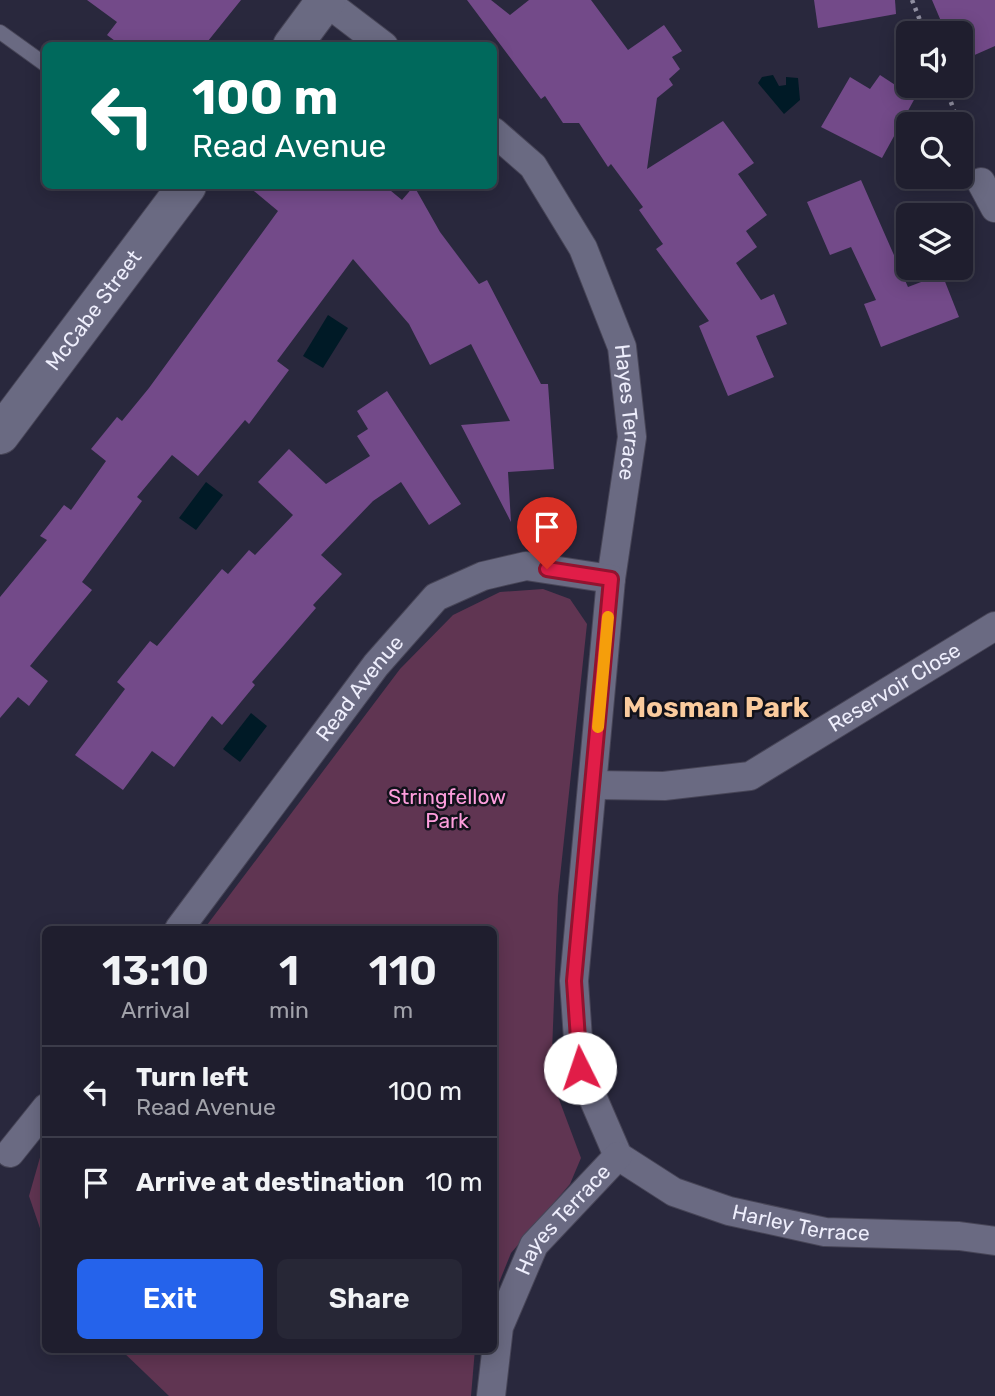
<!DOCTYPE html>
<style>
:root{--surface:#1f1e2e;--page:#272736;--text:#f1f3f6;--muted:#a1a2aa;--line:#3c3c4a;--accent:#2563eb}
body{margin:0;font-family:Rubik,sans-serif;background:var(--page);color:var(--text);height:100vh;display:flex;flex-direction:column;font-size:26px;white-space:nowrap}
*{box-sizing:border-box;margin:0}
p{font-size:23px;color:var(--muted)}
.icon{flex:none;width:38px;height:38px;fill:none;stroke:currentColor;stroke-width:2;stroke-linecap:round;stroke-linejoin:round}
.map{position:relative;flex:1;overflow:hidden}
.side{position:absolute;left:42px;top:926px;width:455px;height:427px;display:flex;flex-direction:column;background:var(--surface);border-radius:10px;box-shadow:0 4px 18px #0003,0 0 0 2px var(--line)}
.side>*{flex:none}
.top-card{position:absolute;left:42px;top:42px;width:455px;height:147px;border-radius:10px;box-shadow:0 4px 18px #0003,0 0 0 2px var(--line);background:#00695c;color:#fff;overflow:hidden}
.tools{position:absolute;left:896px;top:21px;display:grid;gap:14px}
.tools a{display:grid;place-items:center;width:77px;height:77px;border-radius:10px;background:var(--surface);box-shadow:0 4px 18px #0003,0 0 0 2px var(--line);font-size:35px}
.pin{position:absolute;display:grid;place-items:center;width:60px;height:60px;color:#fff;margin:-72px -30px;border-radius:50% 50% 50% 0;rotate:-45deg;box-shadow:0 0 7px #0007}
.pin .icon{rotate:45deg}
.me{position:absolute;width:77px;margin:-38px;rotate:356deg;stroke-linejoin:round;filter:drop-shadow(0 0 5px #0008)}
.turn{display:flex;align-items:center;gap:24px;height:147px;padding:0 35px;font-size:32px}
.turn .icon{width:91px;height:91px;stroke-width:2.5}
.turn b{display:block;font-size:49px;line-height:60px}
.eta{display:flex;justify-content:space-evenly;align-items:center;height:119px;text-align:center}
.eta b{font-size:42px;font-weight:600;line-height:49px}
.cta{display:flex;gap:14px;margin-top:auto;padding:14px 35px}
.cta a{flex:1;height:80px;border-radius:10px;background:var(--accent);color:#fff;font-size:28px;font-weight:600;line-height:80px;text-align:center}
.cta a+a{background:var(--page);color:var(--text)}
ul{padding:0;list-style:none}
li{display:flex;align-items:center;gap:21px;height:91px;padding:0 35px;border-top:2px solid var(--line)}
li div{flex:1}
li b{display:block;font-size:26px}
li em{font-style:normal}
.map>svg:first-child{display:block}
.green{fill:#603552}
.water{fill:#001a26}
.building{fill:#734a89}
.lines{fill:none;stroke-linecap:round;stroke-linejoin:round}
.lane-casing{stroke:#474557;stroke-width:16}
.street-casing{stroke:#474557;stroke-width:30}
.secondary-casing{stroke:#474557;stroke-width:40}
.path{stroke:#908fa1;stroke-width:4.5;stroke-dasharray:3.5 5;stroke-linecap:butt}
.lane{stroke:#6a6a82;stroke-width:14}
.street{stroke:#6a6a82;stroke-width:28}
.secondary{stroke:#6a6a82;stroke-width:38}
.route-casing{stroke:#92132f;stroke-width:18}
.route{stroke:#e11d48;stroke-width:12}
.slow{stroke:#f59e0b;stroke-width:12}
.labels{text-anchor:middle;stroke-width:5;stroke-linejoin:round;paint-order:stroke}
.street-label{font-size:21px;fill:#eeeefc;stroke:#12121b}
.park-label{font-size:21px;fill:#fe9edd;stroke:#12121b}
.district-label{font-size:28px;font-weight:bold;fill:#facb9d;stroke:#12121b}
</style>
<div class="map">
<svg width="995" height="1396" viewBox="0 0 995 1396">
<rect width="100%" height="100%" fill="#29283d"/>
<g class="green">
<polygon points="543,589 570,599 587,624 558,896 551,1078 581,1158 570,1184 511,1253 494,1295 494,929 204,929 400,669 453,615 500,592"/>
<polygon points="45,1140 46,1140 45,1243 29,1196"/>
<polygon points="120,1349 475,1349 471,1396 169,1396"/>
</g>
<g class="water">
<polygon points="773,75 779,86 786,85 786,77 798,78 800,100 784,114 758,83 762,77"/>
<polygon points="328,315 348,328 323,368 303,356"/>
<polygon points="206,482 223,495 196,530 179,518"/>
<polygon points="251,713 267,726 240,762 223,749"/>
</g>
<g class="building">
<polygon points="87,0 241,0 204,46 122,46 107,35 117,22"/>
<polygon points="467,0 491,0 510,15 529,0 591,0 628,50 664,25 682,51 672,57 680,69 669,79 673,85 657,98 647,169 723,121 754,163 738,174 767,215 746,231 757,247 736,263 761,300 774,294 787,324 756,336 774,377 728,396 699,326 709,321 656,249 663,244 639,210 643,207 611,164 608,167 579,123 563,123 545,96 541,99"/>
<polygon points="814,0 895,0 896,14 818,28"/>
<polygon points="932,0 995,0 995,46 961,61 961,33 946,33"/>
<polygon points="880,75 915,98 882,158 821,127 850,77 870,89"/>
<polygon points="861,180 908,287 942,274 959,317 881,347 864,304 876,300 851,247 830,255 807,202"/>
<polygon points="248,186 385,186 402,200 414,186 440,232 479,284 487,280 541,384 548,384 554,469 508,472 511,522 461,425 510,421 471,344 430,365 409,324 353,259 277,361 289,370 249,424 245,420 198,476 172,455 137,497 142,501 82,582 92,590 30,666 48,681 29,706 18,697 0,718 0,597 47,540 40,536 64,505 71,510 106,461 91,449 117,417 122,421 149,388 278,211"/>
<polygon points="387,391 461,504 429,525 401,482 373,501 321,555 342,574 313,605 316,608 252,682 255,685 222,725 212,716 174,767 152,751 123,790 75,755 125,689 117,682 150,641 157,646 222,569 228,574 249,550 255,555 293,515 258,482 289,449 326,484 370,456 357,436 368,429 357,411"/>
</g>
<g class="lines">
<g class="lane-casing">
<polyline id="lane" points="0,32 46,65"/>
</g>
<g class="street-casing">
<g id="street">
<polyline points="325,1 384,46"/>
<path id="s1" d="M 494,132 L 533,166 L 583,248 L 622,347 L 632,437 L 611,579 L 574,981 L 580,1068 L 618,1156"/>
<polyline points="981,182 995,208"/>
<path id="s2" d="M 593,785 L 664,786 L 750,776 L 995,626"/>
<path id="s3" d="M 179,929 L 376,665 L 436,597 L 483,576 L 526,566 L 611,579"/>
<polyline points="10,1153 46,1108"/>
<path id="s4" d="M 618,1156 L 674,1192 L 729,1211 L 825,1232 L 959,1236 L 995,1241"/>
<path id="s5" d="M 491,1396 L 499,1327 L 534,1245 L 618,1156"/>
</g>
</g>
<g class="secondary-casing">
<g id="secondary">
<polyline points="292,46 326,0"/>
<path id="s6" d="M 0,435 L 187,186"/>
</g>
</g>
<g class="path">
<polyline points="912,0 925,33"/>
<polyline points="945,86 959,124"/>
<polyline points="961,128 970,154"/>
</g>
<use href="#lane" class="lane"/>
<use href="#street" class="street"/>
<use href="#secondary" class="secondary"/>
</g>
<g class="lines">
<g class="route-casing">
<polyline id="route" points="547,569 611,579 574,981 580,1068"/>
</g>
<use href="#route" class="route"/>
<polyline class="slow" points="598,727 608,617"/>
</g>
<g class="labels">
<g class="street-label">
<text dy="7" stroke="none"><textPath href="#s6" startOffset="156">McCabe Street</textPath></text>
<text dy="7" stroke="none"><textPath href="#s1" startOffset="320">Hayes Terrace</textPath></text>
<text dy="7" stroke="none"><textPath href="#s2" startOffset="327">Reservoir Close</textPath></text>
<text dy="7" stroke="none"><textPath href="#s3" startOffset="301">Read Avenue</textPath></text>
<text dy="7" stroke="none"><textPath href="#s4" startOffset="198">Harley Terrace</textPath></text>
<text dy="7" stroke="none"><textPath href="#s5" startOffset="196">Hayes Terrace</textPath></text>
</g>
<g class="park-label">
<text x="447" y="804">Stringfellow<tspan x="447" dy="24">Park</tspan></text>
</g>
<g class="district-label">
<text x="716" y="717">Mosman Park</text>
</g>
</g>
</svg>
<div class="tools">
<a><svg class="icon" aria-label="sound" viewBox="0 0 24 24"><path d="M4 9h4l5-4v14l-5-4H4zM17 9q2 3 0 6"/></svg></a>
<a><svg class="icon" aria-label="search" viewBox="0 0 24 24"><circle cx="10" cy="10" r="6"/><path d="M15 15l6 6"/></svg></a>
<a><svg class="icon" aria-label="layers" viewBox="0 0 24 24"><path d="M12 4l9 5-9 5-9-5zM3 14l9 5 9-5"/></svg></a>
</div>
<div class="pin" style="left:547px;top:569px;background:#d93025"><svg class="icon" aria-label="arrive" viewBox="0 0 24 24"><path d="M6 21V4h12l-3 4 3 4H6"/></svg></div>
<svg class="me" style="left:580px;top:1068px" viewBox="-20 -20 40 40"><circle r="19" fill="#fff"/><path d="M0-13L10 11 0 6-10 11z" fill="#e11d48"/></svg>
<div class="top-card">
<div class="turn"><svg class="icon" aria-label="left" viewBox="0 0 24 24"><path d="M17 20v-9H6M10 6l-5 5 5 5"/></svg><div><b>100 m</b>Read Avenue</div></div>
</div>
<section class="side">
<div class="eta">
<div><b>13:10</b><p>Arrival</p></div>
<div><b>1</b><p>min</p></div>
<div><b>110</b><p>m</p></div>
</div>
<ul>
<li><svg class="icon" aria-label="left" viewBox="0 0 24 24"><path d="M17 20v-9H6M10 6l-5 5 5 5"/></svg><div><b>Turn left</b><p>Read Avenue</p></div><em>100 m</em></li>
<li><svg class="icon" aria-label="arrive" viewBox="0 0 24 24"><path d="M6 21V4h12l-3 4 3 4H6"/></svg><div><b>Arrive at destination</b></div><em>10 m</em></li>
</ul>
<div class="cta"><a>Exit</a><a>Share</a></div>
</section>
</div>
